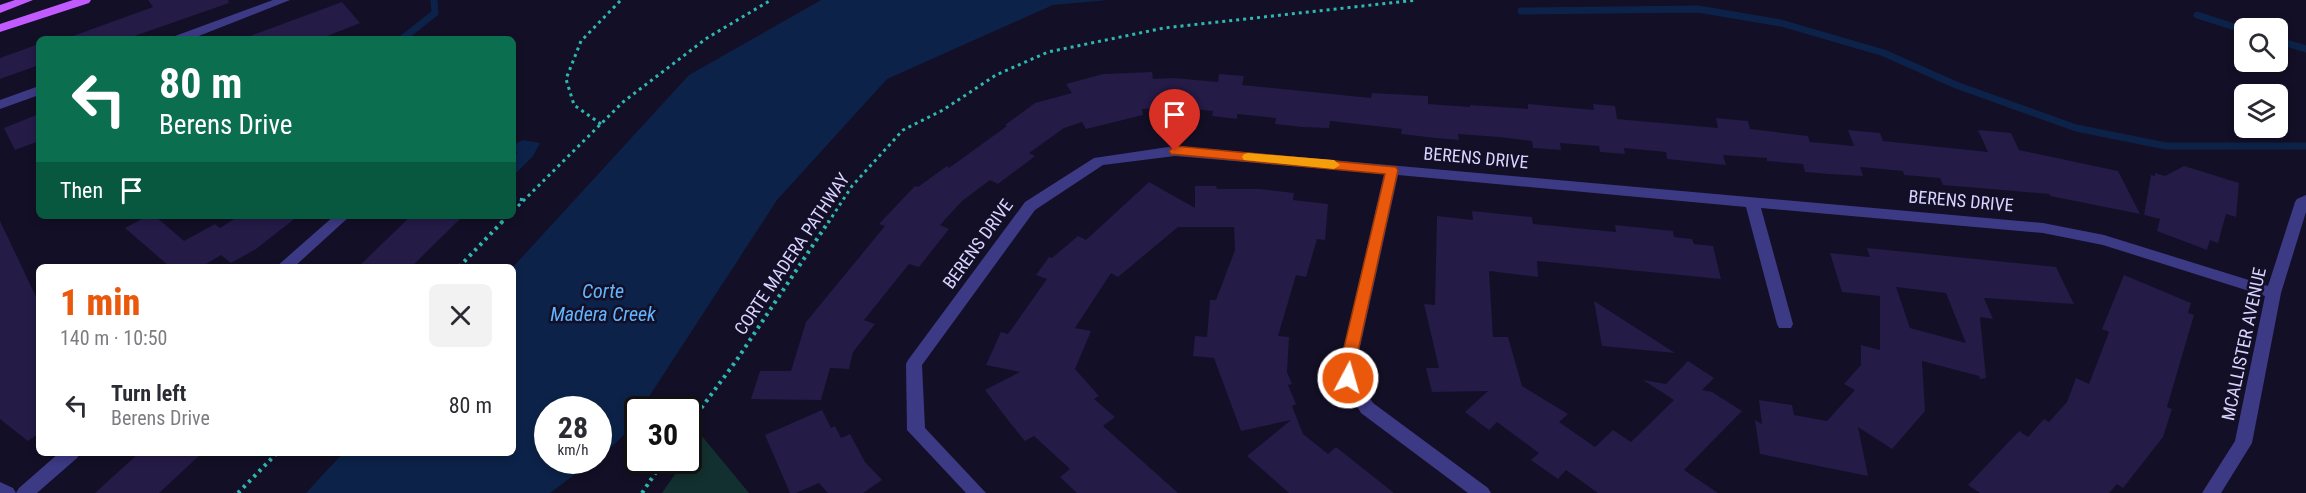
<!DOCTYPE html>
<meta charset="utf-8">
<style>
:root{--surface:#fff;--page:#f2f2f3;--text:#2b2b33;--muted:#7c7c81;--accent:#ea580c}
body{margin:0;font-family:"Roboto Condensed",sans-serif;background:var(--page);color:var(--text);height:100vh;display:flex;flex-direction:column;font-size:22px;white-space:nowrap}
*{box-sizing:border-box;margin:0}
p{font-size:20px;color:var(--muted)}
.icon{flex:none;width:33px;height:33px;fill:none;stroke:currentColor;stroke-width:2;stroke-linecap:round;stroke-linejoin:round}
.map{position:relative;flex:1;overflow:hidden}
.side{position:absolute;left:36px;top:264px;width:480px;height:192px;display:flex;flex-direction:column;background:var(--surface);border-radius:9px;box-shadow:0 3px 9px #0003}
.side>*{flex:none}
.guide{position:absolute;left:36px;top:36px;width:480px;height:183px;border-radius:9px;box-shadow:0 3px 9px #0003;background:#0b6e4f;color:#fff;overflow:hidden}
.tools{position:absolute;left:2234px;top:18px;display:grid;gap:12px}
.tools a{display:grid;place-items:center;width:54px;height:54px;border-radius:9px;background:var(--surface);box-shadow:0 3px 9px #0003;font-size:30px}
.speed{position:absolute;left:534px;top:396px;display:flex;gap:12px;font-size:30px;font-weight:700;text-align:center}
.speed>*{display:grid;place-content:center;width:78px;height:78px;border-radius:50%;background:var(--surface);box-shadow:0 3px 9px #0003;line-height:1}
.speed small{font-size:15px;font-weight:400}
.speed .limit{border:3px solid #111;border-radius:9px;background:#fff;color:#111}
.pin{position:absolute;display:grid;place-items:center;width:51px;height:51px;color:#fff;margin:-62px -26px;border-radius:50% 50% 50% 0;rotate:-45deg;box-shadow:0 0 6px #0007}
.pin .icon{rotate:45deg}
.me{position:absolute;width:66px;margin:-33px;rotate:6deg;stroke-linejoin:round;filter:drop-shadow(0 0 4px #0008)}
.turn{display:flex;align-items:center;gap:21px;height:126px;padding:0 24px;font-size:27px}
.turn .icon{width:78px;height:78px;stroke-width:2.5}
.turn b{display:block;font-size:42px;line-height:51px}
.then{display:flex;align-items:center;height:57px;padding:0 24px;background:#0003;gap:12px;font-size:22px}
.round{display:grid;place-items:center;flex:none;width:63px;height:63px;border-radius:9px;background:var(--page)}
.headline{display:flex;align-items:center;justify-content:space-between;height:102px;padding:0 24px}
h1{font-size:36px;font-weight:800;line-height:45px;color:var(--accent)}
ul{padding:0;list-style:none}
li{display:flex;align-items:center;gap:18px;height:78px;padding:0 24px}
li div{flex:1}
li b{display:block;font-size:22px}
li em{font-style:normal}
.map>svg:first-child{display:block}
.green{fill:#12302f}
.water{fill:#0c2248}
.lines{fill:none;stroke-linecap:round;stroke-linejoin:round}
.stream{stroke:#0c2248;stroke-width:7}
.building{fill:#241b47;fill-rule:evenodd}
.path-far1{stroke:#2fb8b0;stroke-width:3;stroke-dasharray:3 4;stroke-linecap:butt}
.path{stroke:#2fb8b0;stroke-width:4;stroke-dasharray:3 4.5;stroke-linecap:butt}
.minor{fill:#3d3a85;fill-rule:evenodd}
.major{fill:#c25bff;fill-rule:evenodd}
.route{fill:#ea580c;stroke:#983908;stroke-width:1.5}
.slow{fill:#f59e0b}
.labels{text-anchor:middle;stroke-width:5;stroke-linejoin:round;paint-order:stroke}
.street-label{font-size:18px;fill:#d9d4ff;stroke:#130f26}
.water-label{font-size:20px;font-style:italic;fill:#62b6ff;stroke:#130f26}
</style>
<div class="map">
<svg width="2306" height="493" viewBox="0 0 2306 493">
<rect width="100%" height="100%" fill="#130f26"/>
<polygon class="green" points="701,435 749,493 662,493 684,461 688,460 689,454"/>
<g class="water">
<path d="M 821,0 L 1109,0 L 1053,5 L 887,79 L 777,200 L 641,409 L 638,410 C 638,424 611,449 599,457 L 598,410 L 548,410 L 548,460 L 593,461 L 550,493 L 306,493 L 343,453 L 513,453 L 513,267 L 689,75 Z"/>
<polygon points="523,140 540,143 533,156 513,176 513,156 518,153 513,151 513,145"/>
</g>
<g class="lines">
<g class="stream">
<polyline points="1521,11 1698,9 1781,23 1884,53 1956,85 2076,128 2166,146 2306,146"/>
<polyline points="2197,15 2244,30"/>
<polyline points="402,39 435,13 434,0"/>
<polyline points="2277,40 2306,49"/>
</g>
</g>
<g class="building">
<polygon points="148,0 228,0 229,3 126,39 73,39 73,36 153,7"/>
<polygon points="342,2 360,23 320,39 248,39 247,37"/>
<polygon points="39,44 39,65 0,79 0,58"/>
<polygon points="1152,72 1153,79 1174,78 1218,82 1219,74 1244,76 1242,85 1371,98 1372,93 1428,96 1428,104 1470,107 1470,105 1528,109 1528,104 1594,110 1593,104 1615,106 1617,119 1718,128 1716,118 1748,121 1750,129 1808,136 1810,142 1854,146 1848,130 1880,133 1883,141 1988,152 1978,130 2011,133 2019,150 2118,171 2140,214 2050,196 2050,194 1943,185 1940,178 1904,175 1903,171 1860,167 1863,176 1829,174 1805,172 1803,164 1767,161 1767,158 1723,155 1726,165 1667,159 1666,152 1624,148 1625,154 1600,152 1599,146 1560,143 1561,150 1533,148 1532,141 1498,137 1458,134 1459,140 1436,138 1401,134 1402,129 1330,121 1329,128 1302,127 1275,124 1276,118 1237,114 1237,119 1212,116 1213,111 1169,107 1142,109 1143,115 1086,129 1082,122 1064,128 1029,153 1035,156 998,184 990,180 962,201 940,225 949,229 919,267 909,264 864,320 875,324 853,352 849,369 830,368 821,400 751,399 760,371 791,371 806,322 885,226 879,224 915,186 918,187 947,166 949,168 1007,126 1005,125 1035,103 1072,93 1066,84 1103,74"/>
<polygon points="39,114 39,141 15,150 4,128"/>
<polygon points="2184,166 2239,183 2236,217 2226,214 2218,243 2210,240 2207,250 2157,231 2160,219 2144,215 2151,175 2155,176 2155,173 2165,176"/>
<polygon points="1149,182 1195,208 1195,186 1216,186 1217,189 1260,189 1294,193 1293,200 1328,204 1325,240 1317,239 1306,277 1296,275 1278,336 1289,337 1287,372 1292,384 1288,385 1296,404 1292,406 1303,434 1328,454 1336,447 1394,493 1289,493 1247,456 1291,420 1241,431 1214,358 1193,356 1195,336 1207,337 1210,300 1216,300 1235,250 1234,227 1178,227 1118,277 1111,273 1075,328 1091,331 1075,369 1099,396 1094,399 1115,417 1103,426 1178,493 1077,493 1060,477 1070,469 1034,436 1025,441 1011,424 985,390 1020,372 986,365 1001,332 1008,334 1047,279 1036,275 1049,257 1052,258 1078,236 1086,240"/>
<polygon points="1472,211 1532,217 1533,224 1555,226 1616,232 1615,225 1673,231 1674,237 1692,239 1694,244 1713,246 1721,279 1537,261 1538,277 1489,271 1493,337 1508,337 1522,386 1568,414 1559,422 1595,447 1613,430 1631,442 1674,400 1643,380 1666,384 1688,361 1714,378 1702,390 1712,392 1742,411 1684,470 1718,493 1598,493 1566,470 1558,479 1531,460 1539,453 1497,422 1489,430 1465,412 1488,391 1432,392 1426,368 1439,368 1424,304 1435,305 1437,216 1473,220"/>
<polygon points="147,216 155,216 184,241 215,224 220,228 239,216 298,216 256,249 231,263 221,255 201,267 170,267 125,228"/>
<polygon points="411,216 463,216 411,267 358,267"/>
<polygon points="0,221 39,303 39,433 28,441 0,419"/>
<path d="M 1867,248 L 2056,267 L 2074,304 L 1984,298 L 1993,319 L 1980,317 L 1986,378 L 1980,379 L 1979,376 L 1922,361 L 1925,411 L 1892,449 L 1858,427 L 1868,476 L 1760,454 L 1755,420 L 1762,424 L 1759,400 L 1792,405 L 1794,415 L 1827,421 L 1855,390 L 1844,384 L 1861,365 L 1861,345 L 1880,350 L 1880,296 L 1842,292 L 1830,253 L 1870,257 ZM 1896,287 L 1946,293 L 1966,343 L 1910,328 Z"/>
<polygon points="2124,275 2191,303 2188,313 2194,315 2167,407 2172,409 2163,437 2123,488 2117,484 2109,493 1980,493 1968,485 2019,431 2028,437 2044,419 2049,422 2067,402 2076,378 2089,384 2109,332 2102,329"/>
<polygon points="1594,301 1675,353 1602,346"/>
<polygon points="822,410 831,428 835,426 841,438 850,434 865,462 882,480 863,493 828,493 819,483 796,493 790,493 765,435"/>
<polygon points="139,453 202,453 159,493 95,493"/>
</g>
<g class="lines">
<g class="path-far1">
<polyline points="601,124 574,105 566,79 581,41 621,0"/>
<polyline points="513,198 524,200"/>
<polyline points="513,211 623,102 707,38 771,0"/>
<polyline points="501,223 508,216"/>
<polyline points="828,223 852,186 903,130 943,110 996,75 1048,52 1164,28 1417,0"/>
</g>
<g class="path">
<polyline points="459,267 503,221"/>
<polyline points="688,426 736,361 829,221"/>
<polyline points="238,493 277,453"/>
<polyline points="642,493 664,460"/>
</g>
<g class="minor">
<polygon points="273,0 290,0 191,39 173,39 175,36"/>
<polygon points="39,86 39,95 0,109 0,100"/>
<polygon points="1175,146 2043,223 2104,235 2268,286 2295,202 2297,199 2306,195 2306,212 2281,293 2252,443 2221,493 2202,493 2235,441 2265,296 2103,245 2043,233 1761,208 1793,324 1791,328 1779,328 1777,324 1746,207 1398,175 1358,356 1356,377 1373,403 1488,488 1491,493 1468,493 1361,413 1340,378 1342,356 1384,174 1175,156 1103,165 1035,210 922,365 925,428 986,493 966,493 907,430 906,364 908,360 1025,202 1094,158"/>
<polygon points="334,216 350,216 294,267 276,267"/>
<polygon points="59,453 80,453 77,458 37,493 16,493 19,488"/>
<polygon points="0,482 13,488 16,493 0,493"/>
</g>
<g class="major">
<polygon points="15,0 33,0 0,13 0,5"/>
<polygon points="73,0 91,0 89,3 0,32 0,24"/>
</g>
</g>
<polygon class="route" points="1175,146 1396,167 1398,170 1357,356 1354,382 1343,382 1341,378 1342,356 1385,174 1171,154 1169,151"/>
<polygon class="slow" points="1248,153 1334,160 1340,165 1334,169 1244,160 1242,157 1244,154"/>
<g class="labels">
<g class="street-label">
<text transform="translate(1476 158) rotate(5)" y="6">BERENS DRIVE</text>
<text transform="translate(1961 201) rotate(5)" y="6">BERENS DRIVE</text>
<text transform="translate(978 244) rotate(-54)" y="6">BERENS DRIVE</text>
<text transform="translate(792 254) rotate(-56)" y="6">CORTE MADERA PATHWAY</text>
<text transform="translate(2244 344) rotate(-78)" y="6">MCALLISTER AVENUE</text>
</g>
<g class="water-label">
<text x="603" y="298">Corte<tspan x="603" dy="23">Madera Creek</tspan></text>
</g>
</g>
</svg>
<div class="tools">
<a><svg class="icon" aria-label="search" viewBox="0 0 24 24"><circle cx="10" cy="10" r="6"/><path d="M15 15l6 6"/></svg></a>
<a><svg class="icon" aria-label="layers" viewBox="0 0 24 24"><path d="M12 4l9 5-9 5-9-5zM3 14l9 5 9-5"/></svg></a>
</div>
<div class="speed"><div>28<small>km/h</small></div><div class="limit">30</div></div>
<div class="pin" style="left:1175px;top:151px;background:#d93025"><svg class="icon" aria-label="arrive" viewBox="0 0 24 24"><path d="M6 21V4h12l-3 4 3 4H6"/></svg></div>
<svg class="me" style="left:1348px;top:378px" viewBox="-20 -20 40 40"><circle r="17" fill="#ea580c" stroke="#fff" stroke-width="3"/><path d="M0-11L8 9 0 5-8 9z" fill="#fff"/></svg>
<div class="guide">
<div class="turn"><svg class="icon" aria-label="left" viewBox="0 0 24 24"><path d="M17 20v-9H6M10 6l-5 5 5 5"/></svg><div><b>80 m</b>Berens Drive</div></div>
<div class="then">Then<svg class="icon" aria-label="arrive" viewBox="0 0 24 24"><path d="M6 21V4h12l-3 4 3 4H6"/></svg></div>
</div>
<section class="side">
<div class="headline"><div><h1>1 min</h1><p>140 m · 10:50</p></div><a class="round"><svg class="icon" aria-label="close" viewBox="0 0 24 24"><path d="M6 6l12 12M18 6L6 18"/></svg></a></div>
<ul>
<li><svg class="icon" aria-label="left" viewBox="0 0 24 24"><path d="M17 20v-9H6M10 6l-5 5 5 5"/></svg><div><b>Turn left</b><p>Berens Drive</p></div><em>80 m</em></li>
</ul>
</section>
</div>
